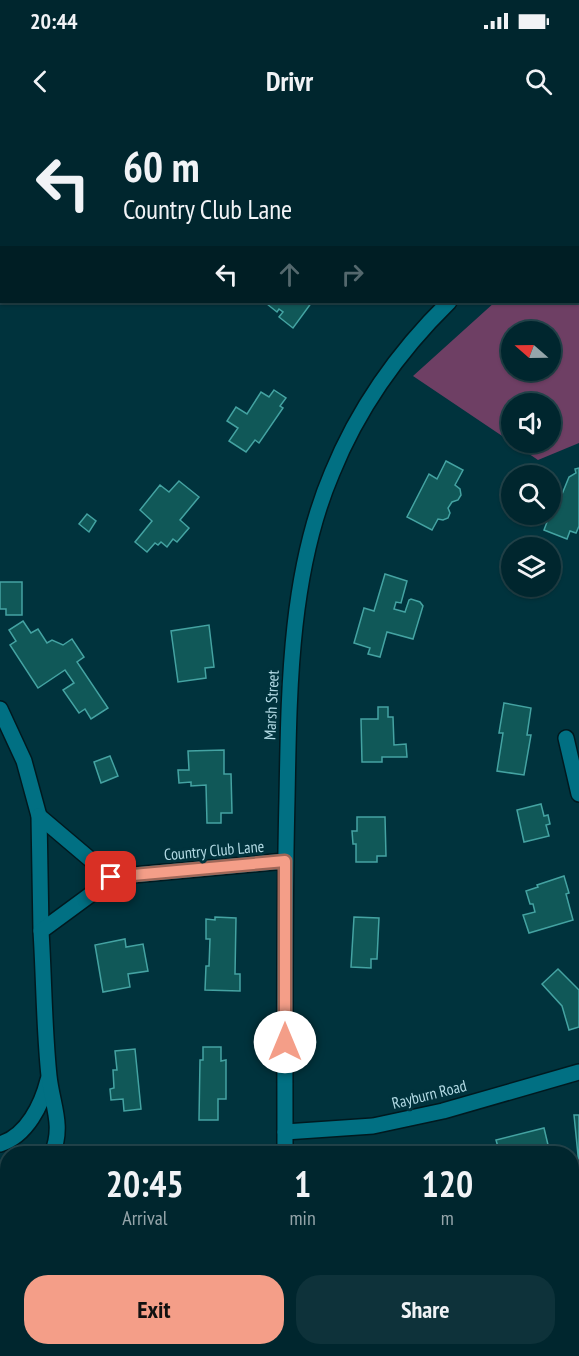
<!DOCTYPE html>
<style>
:root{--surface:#00262e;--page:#0e323a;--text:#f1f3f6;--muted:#95a5aa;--line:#22434a;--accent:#f49e88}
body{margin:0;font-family:"PT Sans Narrow",sans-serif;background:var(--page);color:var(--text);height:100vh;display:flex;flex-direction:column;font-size:22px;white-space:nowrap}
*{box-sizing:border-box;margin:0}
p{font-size:20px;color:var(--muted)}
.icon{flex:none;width:33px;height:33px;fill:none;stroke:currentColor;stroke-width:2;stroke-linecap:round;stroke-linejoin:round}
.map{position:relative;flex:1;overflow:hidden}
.panel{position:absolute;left:0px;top:1026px;width:579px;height:210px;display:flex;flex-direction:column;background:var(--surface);border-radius:24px 24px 0 0;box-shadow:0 2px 4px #0004,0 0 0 2px var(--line)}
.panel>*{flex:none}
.guide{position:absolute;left:0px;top:0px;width:579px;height:183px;box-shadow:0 2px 4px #0004,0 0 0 2px var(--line);background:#00262e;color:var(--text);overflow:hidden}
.needle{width:39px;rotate:290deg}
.controls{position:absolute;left:501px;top:201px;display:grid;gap:12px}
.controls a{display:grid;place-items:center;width:60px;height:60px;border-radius:50%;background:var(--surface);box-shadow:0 2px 4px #0004,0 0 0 2px var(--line);font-size:30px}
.pin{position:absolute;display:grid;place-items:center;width:51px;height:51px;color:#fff;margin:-26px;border-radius:12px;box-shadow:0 3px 9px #0006}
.me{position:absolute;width:66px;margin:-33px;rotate:0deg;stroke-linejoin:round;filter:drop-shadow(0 0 4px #0008)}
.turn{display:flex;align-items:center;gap:21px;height:126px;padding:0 24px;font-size:27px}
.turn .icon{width:78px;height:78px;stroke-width:2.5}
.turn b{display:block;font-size:42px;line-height:51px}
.lanes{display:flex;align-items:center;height:57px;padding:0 24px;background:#0003;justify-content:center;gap:30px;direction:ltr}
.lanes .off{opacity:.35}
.eta{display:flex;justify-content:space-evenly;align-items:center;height:102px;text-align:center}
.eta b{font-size:36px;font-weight:600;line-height:42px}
.primary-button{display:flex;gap:12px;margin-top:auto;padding:12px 24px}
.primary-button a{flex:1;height:69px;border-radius:24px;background:var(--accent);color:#111;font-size:24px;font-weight:600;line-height:69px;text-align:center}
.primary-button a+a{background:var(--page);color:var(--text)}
.status{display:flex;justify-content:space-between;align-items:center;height:42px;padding:0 30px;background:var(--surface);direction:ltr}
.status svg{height:16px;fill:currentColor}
header{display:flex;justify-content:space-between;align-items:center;height:78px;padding:0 24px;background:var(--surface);font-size:27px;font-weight:600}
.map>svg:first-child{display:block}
.green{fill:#4d2e46}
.forest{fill:#6e3f64;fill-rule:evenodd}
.building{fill:#105858;stroke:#44a3a2;stroke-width:1.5}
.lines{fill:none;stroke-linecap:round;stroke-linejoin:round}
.street-casing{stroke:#00191f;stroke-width:18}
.secondary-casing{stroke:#00191f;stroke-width:18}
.street{stroke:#017083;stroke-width:15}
.secondary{stroke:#017083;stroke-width:15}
.route-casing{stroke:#9f6758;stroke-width:15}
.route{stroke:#f49e88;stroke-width:10}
.labels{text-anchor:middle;stroke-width:6;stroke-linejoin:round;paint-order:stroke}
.street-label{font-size:16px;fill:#b2dae4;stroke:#00333d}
</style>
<div class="status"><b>20:44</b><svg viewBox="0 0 49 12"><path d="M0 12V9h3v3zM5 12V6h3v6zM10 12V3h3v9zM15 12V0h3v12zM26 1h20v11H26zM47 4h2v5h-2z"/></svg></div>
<header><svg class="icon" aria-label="back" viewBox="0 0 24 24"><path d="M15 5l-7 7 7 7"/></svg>Drivr<svg class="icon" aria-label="search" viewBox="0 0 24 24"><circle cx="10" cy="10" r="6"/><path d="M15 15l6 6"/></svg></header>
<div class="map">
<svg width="579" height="1236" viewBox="0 0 579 1236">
<rect width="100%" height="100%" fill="#00333d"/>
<polygon class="green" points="51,0 296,0 296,1 50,1"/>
<path class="forest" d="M 579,105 L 579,323 L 538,340 L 413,256 L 495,182 L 578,182 ZM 512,212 L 550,212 L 550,250 L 512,250 ZM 512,284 L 550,284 L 550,322 L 512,322 Z"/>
<g class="building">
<polygon points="269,182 312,182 293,208 279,197 283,192 279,189 277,192 267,184"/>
<polygon points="274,270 286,278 280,286 283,288 259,323 255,320 246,332 229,321 238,308 227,301 236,287 247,294 261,272 269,277"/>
<polygon points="446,341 463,350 455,365 460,369 461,375 458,380 452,382 448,388 450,393 448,398 443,400 438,399 432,410 407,397 429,354 437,359"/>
<polygon points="579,348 579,406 576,413 570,411 567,419 544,410 556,378 560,379 569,357 576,353 575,349"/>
<polygon points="179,361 199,377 180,400 189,408 177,422 173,419 167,427 161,422 158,425 155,423 147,432 135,422 152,401 140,390 160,365 169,372"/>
<polygon points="87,394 96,401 89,412 79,404"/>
<polygon points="385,454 407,461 401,483 396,482 394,489 405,492 409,480 411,479 420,482 423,486 413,519 387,512 380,537 368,534 370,528 354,523 364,488 374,491"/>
<polygon points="0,462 22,462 22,495 6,495 6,489 0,489"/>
<polygon points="23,501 31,513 38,509 47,523 52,520 63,525 72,519 84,537 77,542 108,588 91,599 85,589 79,593 63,570 74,563 65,550 38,568 10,525 16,521 9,510"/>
<polygon points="209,505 214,547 205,548 206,558 178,562 171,511"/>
<polygon points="504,583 531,588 527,615 531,615 524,655 497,651 503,613 499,613"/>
<polygon points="378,587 388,587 388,597 393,597 394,625 406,624 407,637 382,637 382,642 362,642 361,599 378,599"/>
<polygon points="224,630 224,654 231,654 232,693 221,693 221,703 207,703 206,665 191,666 191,662 179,663 178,650 189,650 188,631"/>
<polygon points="110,636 118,656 101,663 94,642"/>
<polygon points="541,684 544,696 548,695 550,704 546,705 549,716 524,722 517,690"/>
<polygon points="357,697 385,697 386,736 377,736 377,742 356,742 356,724 353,724 352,711 357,711"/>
<polygon points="564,756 569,773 566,774 573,800 529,813 523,795 535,792 533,784 530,784 526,771 538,767 537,765"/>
<polygon points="215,797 236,798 235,854 240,854 240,871 205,870 206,846 209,846 210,819 206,819 206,799 215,800"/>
<polygon points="354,797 379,798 377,839 371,839 371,848 351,847"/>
<polygon points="125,819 126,827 143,824 148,851 128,854 130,867 103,872 95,825"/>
<polygon points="558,849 579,870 579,907 569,910 562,886 542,864"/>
<polygon points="203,927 221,927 221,941 226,940 226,979 218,979 218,1000 199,1000 200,940 203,940"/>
<polygon points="135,929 141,989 124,991 123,979 111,980 110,969 114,968 113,950 117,950 115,931"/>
<polygon points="574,995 579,995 579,1045"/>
<polygon points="544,1008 549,1029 540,1031 541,1034 500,1034 496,1020"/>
<rect x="205" y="1028" width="25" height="6"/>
<polygon points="4,1113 8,1113 8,1141 0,1142 0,1119 4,1118"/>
<polygon points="8,1206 8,1228 69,1228 71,1236 3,1236 2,1229 0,1229 0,1207"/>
</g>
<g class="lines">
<g class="street-casing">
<g id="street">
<polyline points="0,589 24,641 39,696 41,811"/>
<polyline points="566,618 579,674"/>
<polyline points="39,696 111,757"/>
<polyline points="285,1012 373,1006 443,991 579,952"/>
<path d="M 0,1024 C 27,1016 42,984 48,960"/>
<path d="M 52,1034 C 64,1005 52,985 49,956 C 44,908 44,859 41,811 L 90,775 L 111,757 L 285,741"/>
<polyline points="0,1074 8,1072"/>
</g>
</g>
<g class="secondary-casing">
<g id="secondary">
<polyline points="578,67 579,65"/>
<path d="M 285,1034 C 285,915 284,797 287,679 C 289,572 289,454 332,353 C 358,289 400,230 449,182"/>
<polyline points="572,1214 579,1213"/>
<polyline points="279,1236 281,1228"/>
<polyline points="297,1236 352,1228"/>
</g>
</g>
<use href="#street" class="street"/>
<use href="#secondary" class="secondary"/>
</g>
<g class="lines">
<g class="route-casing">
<polyline id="route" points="111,757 285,741 285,922"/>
</g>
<use href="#route" class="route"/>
</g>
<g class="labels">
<g class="street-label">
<text transform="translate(271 585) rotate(-87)" y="6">Marsh Street</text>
<text transform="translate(214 730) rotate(-5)" y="6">Country Club Lane</text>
<text transform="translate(429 974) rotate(-14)" y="6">Rayburn Road</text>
</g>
</g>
</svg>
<div class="controls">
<a><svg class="needle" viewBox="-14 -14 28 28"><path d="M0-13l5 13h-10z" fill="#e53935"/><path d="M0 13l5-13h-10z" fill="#95a5aa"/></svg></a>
<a><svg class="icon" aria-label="sound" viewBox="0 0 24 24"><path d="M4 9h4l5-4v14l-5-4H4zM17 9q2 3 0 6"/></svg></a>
<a><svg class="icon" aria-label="search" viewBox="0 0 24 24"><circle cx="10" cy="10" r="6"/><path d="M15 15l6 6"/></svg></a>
<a><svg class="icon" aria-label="layers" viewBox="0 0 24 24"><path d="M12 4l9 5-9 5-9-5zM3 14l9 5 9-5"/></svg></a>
</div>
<div class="pin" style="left:111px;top:757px;background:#d93025"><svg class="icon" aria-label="arrive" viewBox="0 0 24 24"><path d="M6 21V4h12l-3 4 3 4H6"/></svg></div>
<svg class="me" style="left:285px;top:922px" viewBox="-20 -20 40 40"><circle r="19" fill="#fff"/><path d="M0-13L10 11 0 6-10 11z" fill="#f49e88"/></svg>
<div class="guide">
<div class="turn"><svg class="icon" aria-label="left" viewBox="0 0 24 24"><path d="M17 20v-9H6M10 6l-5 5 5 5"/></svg><div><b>60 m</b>Country Club Lane</div></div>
<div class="lanes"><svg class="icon" aria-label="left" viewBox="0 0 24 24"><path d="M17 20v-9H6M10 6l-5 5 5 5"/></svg><svg class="icon off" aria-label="ahead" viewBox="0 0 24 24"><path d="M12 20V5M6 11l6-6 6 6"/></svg><svg class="icon off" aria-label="right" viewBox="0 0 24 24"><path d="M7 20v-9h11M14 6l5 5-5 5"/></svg></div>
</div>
<section class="panel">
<div class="eta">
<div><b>20:45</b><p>Arrival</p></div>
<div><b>1</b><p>min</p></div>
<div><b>120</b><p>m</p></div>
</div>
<div class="primary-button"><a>Exit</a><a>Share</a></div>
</section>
</div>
